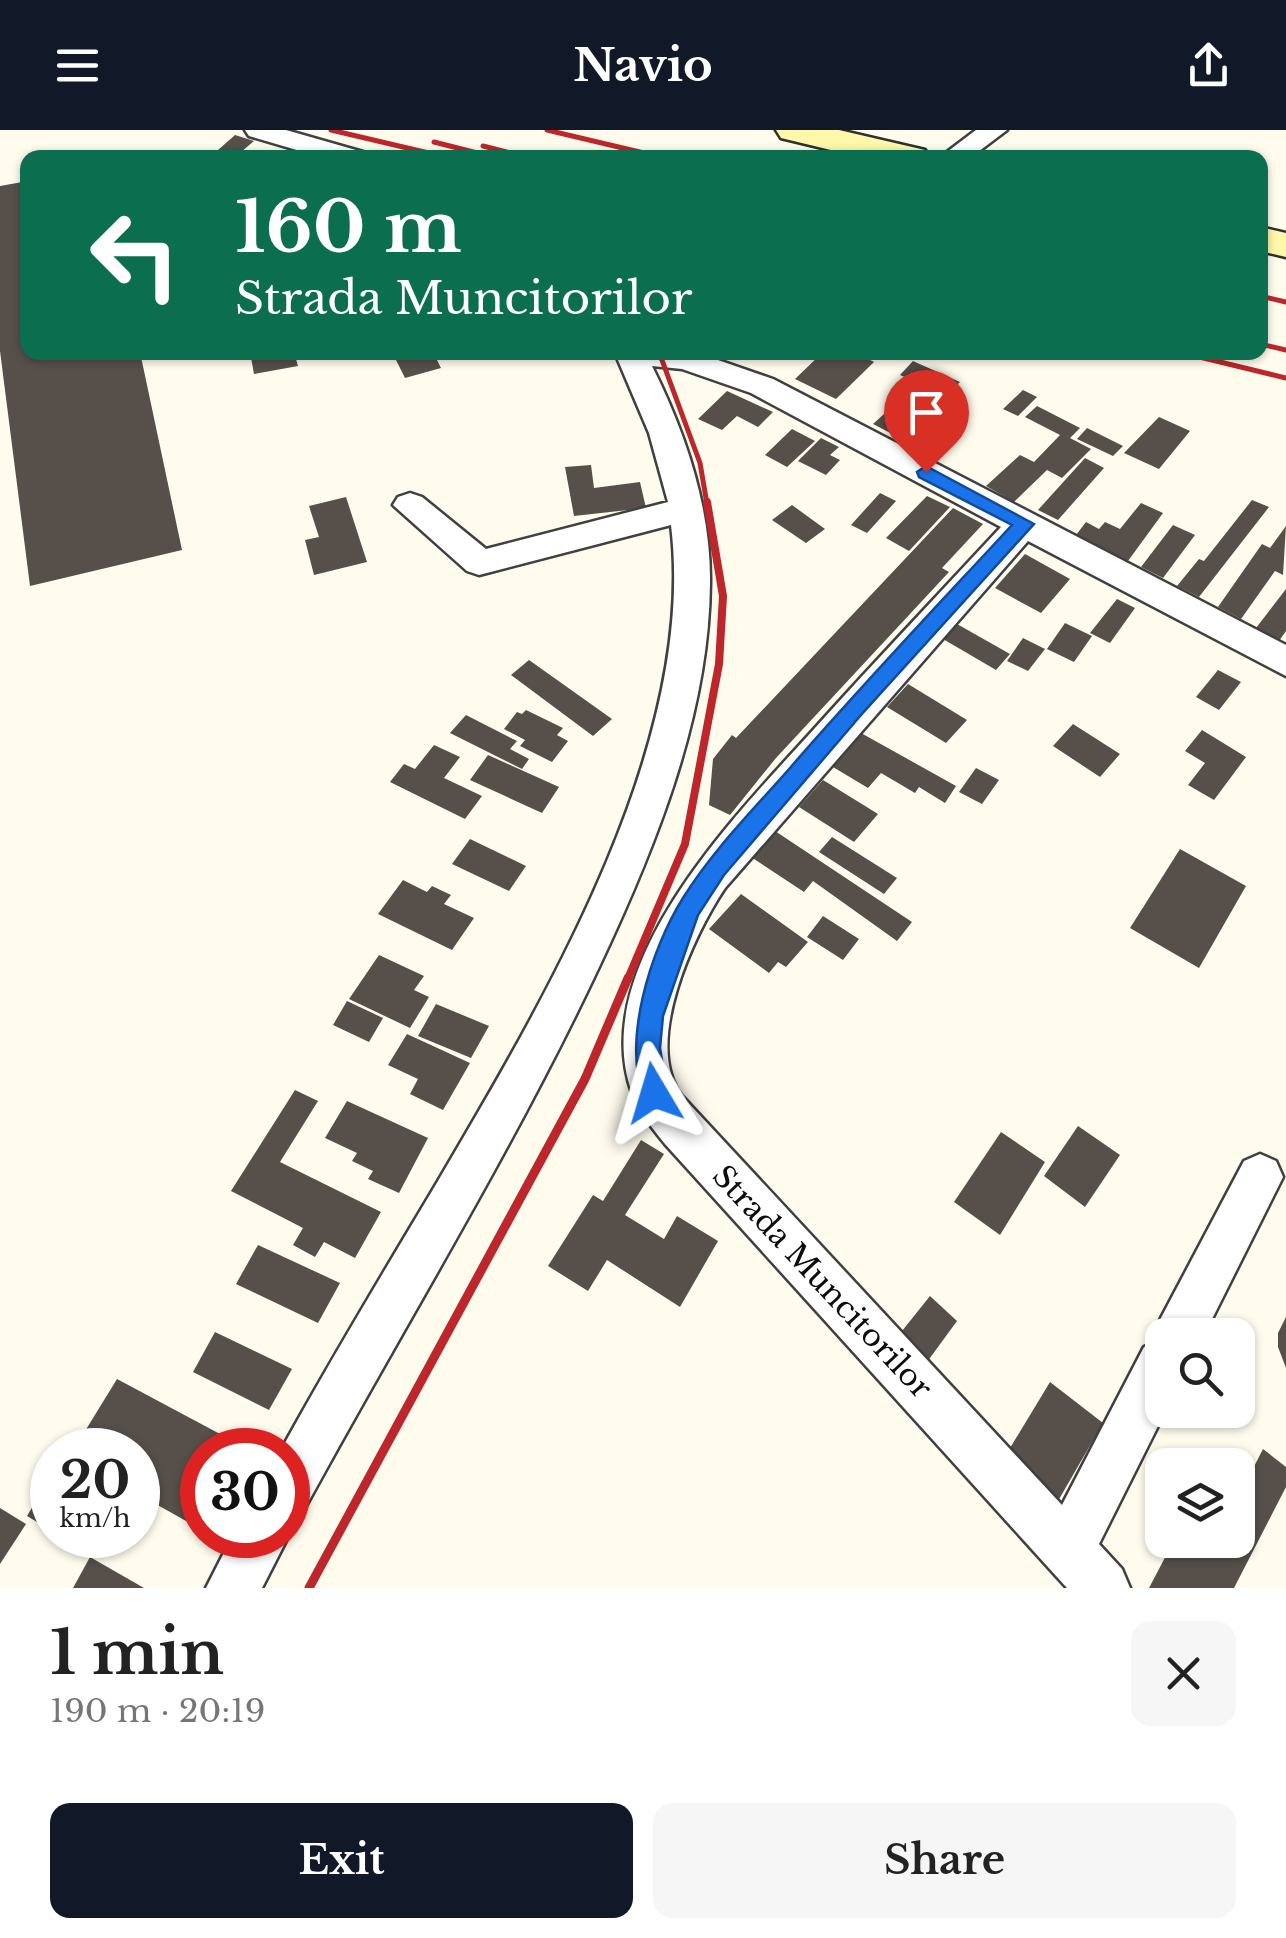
<!DOCTYPE html>
<meta charset="utf-8">
<style>
:root{--surface:#fff;--page:#f6f6f6;--text:#222;--muted:#767676;--accent:#111827}
body{margin:0;font-family:"Libre Baskerville",serif;background:var(--page);color:var(--text);height:100vh;display:flex;flex-direction:column;font-size:38px;white-space:nowrap}
*{box-sizing:border-box;margin:0}
p{font-size:32px;color:var(--muted)}
.icon{flex:none;width:55px;height:55px;fill:none;stroke:currentColor;stroke-width:2;stroke-linecap:round;stroke-linejoin:round}
.map{position:relative;height:1458px;overflow:hidden}
.panel{display:flex;flex-direction:column;background:var(--surface);flex:1}
.panel>*{flex:none}
.guide{position:absolute;left:20px;top:20px;width:1248px;height:210px;border-radius:20px;box-shadow:0 2px 8px #0004;background:#0b6e4f;color:#fff;overflow:hidden}
.fabs{position:absolute;left:1145px;top:1188px;display:grid;gap:20px}
.fabs a{display:grid;place-items:center;width:110px;height:110px;border-radius:20px;background:var(--surface);box-shadow:0 2px 8px #0004;font-size:50px}
.speed{position:absolute;left:30px;top:1298px;display:flex;gap:20px;font-size:50px;font-weight:700;text-align:center}
.speed>*{display:grid;place-content:center;width:130px;height:130px;border-radius:50%;background:var(--surface);box-shadow:0 2px 8px #0004;line-height:1}
.speed small{font-size:25px;font-weight:400}
.speed .limit{border:15px solid #d22;background:#fff;color:#111}
.pin{position:absolute;display:grid;place-items:center;width:85px;height:85px;color:#fff;margin:-102px -42px;border-radius:50% 50% 50% 0;rotate:-45deg;box-shadow:0 0 10px #0007}
.pin .icon{rotate:45deg}
.me{position:absolute;width:110px;margin:-55px;rotate:353deg;stroke-linejoin:round;filter:drop-shadow(0 0 8px #0008)}
.turn{display:flex;align-items:center;gap:35px;height:210px;padding:0 50px;font-size:45px}
.turn .icon{width:130px;height:130px;stroke-width:2.5}
.turn b{display:block;font-size:70px;line-height:85px}
.round{display:grid;place-items:center;flex:none;width:105px;height:105px;border-radius:20px;background:var(--page)}
.headline{display:flex;align-items:center;justify-content:space-between;height:170px;padding:0 50px}
h1{font-size:60px;font-weight:700;line-height:75px}
.cta{display:flex;gap:20px;margin-top:auto;padding:20px 50px}
.cta a{flex:1;height:115px;border-radius:20px;background:var(--accent);color:#fff;font-size:40px;font-weight:700;line-height:115px;text-align:center}
.cta a+a{background:var(--page);color:var(--text)}
header{display:flex;justify-content:space-between;align-items:center;height:130px;padding:0 50px;background:var(--accent);color:#fff;font-size:45px;font-weight:700}
.map>svg:first-child{display:block}
.building{fill:#564f4a}
.lines{fill:none;stroke-linecap:round;stroke-linejoin:round}
.minor-casing{stroke:#404040;stroke-width:5}
.secondary-casing{stroke:#2f2f2f;stroke-width:5}
.minor{fill:#fff;fill-rule:evenodd}
.secondary{fill:#fff7a9;fill-rule:evenodd}
.rail-far2{stroke:#bd262a;stroke-width:5}
.rail-far1{stroke:#bd262a;stroke-width:8}
.rail{stroke:#bd262a;stroke-width:9}
.route{fill:#1a73e8;stroke:#114b97;stroke-width:2.5}
.labels{text-anchor:middle;stroke-width:10;stroke-linejoin:round;paint-order:stroke}
.street-label{font-size:30px;fill:#0d0d0d;stroke:#fff}
</style>
<header><svg class="icon" aria-label="menu" viewBox="0 0 24 24"><path d="M4 6h16M4 12h16M4 18h16"/></svg>Navio<svg class="icon" aria-label="share" viewBox="0 0 24 24"><path d="M12 15V3M7 8l5-5 5 5M5 13v7h14v-7"/></svg></header>
<div class="map">
<svg width="1286" height="1458" viewBox="0 0 1286 1458">
<rect width="100%" height="100%" fill="#fffcee"/>
<g class="building">
<polygon points="235,5 254,11 234,28 209,28"/>
<polygon points="28,51 28,222 140,222 182,420 30,456 0,221 0,56"/>
<polygon points="250,222 294,222 298,236 254,244"/>
<polygon points="392,222 452,222 452,224 436,228 441,238 405,248"/>
<polygon points="823,222 855,222 874,232 836,269 795,249"/>
<polygon points="913,231 960,252 900,308 873,294 906,264 917,270 930,258 900,245"/>
<polygon points="1023,260 1037,267 1018,286 1003,279"/>
<polygon points="727,261 773,282 758,297 737,286 722,300 698,289"/>
<polygon points="1037,276 1080,298 1070,308 1091,319 1062,348 1047,340 1014,372 986,356 1020,325 1034,332 1060,305 1025,287"/>
<polygon points="1159,287 1190,301 1159,339 1124,323"/>
<polygon points="1087,298 1123,316 1113,326 1077,309"/>
<polygon points="792,299 815,311 787,337 765,325"/>
<polygon points="821,308 839,317 830,325 840,330 826,345 798,331"/>
<polygon points="1085,328 1104,338 1058,390 1038,380"/>
<polygon points="591,335 594,358 640,352 646,378 574,386 565,337"/>
<polygon points="880,363 896,371 867,403 851,395"/>
<polygon points="927,366 950,377 909,421 886,408"/>
<polygon points="346,367 367,432 314,445 305,410 319,407 309,376"/>
<polygon points="1252,370 1269,377 1199,467 1177,456 1199,429 1204,431"/>
<polygon points="1141,373 1163,383 1128,431 1076,405 1086,392 1099,399 1105,392 1120,399"/>
<polygon points="792,375 825,399 806,413 772,390"/>
<polygon points="953,378 983,394 942,438 949,442 776,628 730,685 709,675 713,629 732,605 736,608"/>
<polygon points="1173,395 1195,405 1163,448 1141,437"/>
<polygon points="1286,396 1283,445 1275,441 1241,489 1218,477 1262,414 1270,418"/>
<polygon points="1025,424 1070,449 1041,483 995,458"/>
<polygon points="1286,459 1286,501 1279,511 1256,498"/>
<polygon points="1117,469 1135,478 1110,513 1090,503"/>
<polygon points="1065,493 1092,506 1074,532 1047,519"/>
<polygon points="957,494 1010,524 996,540 943,509"/>
<polygon points="1023,508 1045,519 1028,541 1007,531"/>
<polygon points="529,530 612,589 593,606 511,545"/>
<polygon points="1218,540 1241,552 1219,580 1196,567"/>
<polygon points="908,554 967,590 946,613 887,577"/>
<polygon points="526,580 563,598 557,605 568,611 552,632 520,616 525,610 504,599 517,582 522,584"/>
<polygon points="466,585 517,611 510,619 529,629 522,639 450,603"/>
<polygon points="1073,594 1120,624 1100,647 1053,616"/>
<polygon points="1202,600 1246,627 1214,670 1188,655 1205,633 1185,621"/>
<polygon points="861,603 956,656 945,673 919,657 915,663 881,643 868,658 833,637"/>
<polygon points="434,615 460,627 444,648 482,666 465,689 390,652 404,634 415,639"/>
<polygon points="488,625 559,657 542,683 470,650"/>
<polygon points="976,638 999,650 982,674 959,662"/>
<polygon points="823,650 878,684 854,712 799,677"/>
<polygon points="775,701 912,792 897,811 813,751 804,762 751,727"/>
<polygon points="832,707 897,748 884,764 819,722"/>
<polygon points="470,709 526,736 509,761 452,734"/>
<polygon points="1180,719 1246,756 1199,838 1130,798"/>
<polygon points="403,750 427,762 432,756 451,765 444,774 474,788 452,820 378,784"/>
<polygon points="741,764 808,812 786,837 778,832 769,843 709,799"/>
<polygon points="823,786 859,809 843,830 807,807"/>
<polygon points="379,825 424,846 414,860 429,867 410,898 349,869"/>
<polygon points="347,871 383,888 369,912 333,895"/>
<polygon points="436,874 489,896 471,928 418,906"/>
<polygon points="407,904 470,933 443,980 410,964 418,949 388,935"/>
<polygon points="295,960 318,971 280,1032 381,1082 355,1128 324,1112 315,1127 293,1115 303,1098 231,1061"/>
<polygon points="347,971 428,1008 399,1063 368,1049 373,1041 352,1031 357,1023 325,1008"/>
<polygon points="1078,996 1120,1025 1085,1077 1044,1046"/>
<polygon points="1001,1002 1045,1032 1000,1105 954,1072"/>
<polygon points="641,1010 664,1024 625,1085 664,1109 677,1086 718,1111 680,1177 607,1130 588,1161 548,1136 593,1065 603,1071"/>
<polygon points="258,1115 340,1153 318,1193 236,1154"/>
<polygon points="930,1166 957,1191 927,1232 898,1206"/>
<polygon points="1286,1187 1286,1238 1278,1217 1278,1203"/>
<polygon points="215,1202 292,1239 269,1280 193,1242"/>
<polygon points="117,1249 250,1320 202,1320 202,1400 138,1364 138,1320 108,1320 82,1306"/>
<polygon points="1050,1252 1103,1293 1058,1371 1004,1328"/>
<polygon points="1263,1319 1286,1337 1286,1357 1234,1458 1149,1458 1170,1418 1179,1426 1185,1415 1200,1427 1205,1419 1210,1422 1216,1410 1238,1410 1238,1368"/>
<polygon points="52,1344 52,1401 27,1386"/>
<polygon points="0,1378 26,1394 0,1434"/>
<polygon points="60,1405 107,1405 95,1425"/>
<polygon points="90,1427 144,1458 73,1458"/>
</g>
<g class="lines">
<g class="minor-casing">
<g id="minor">
<polygon points="245,0 286,0 363,22 367,28 324,28 249,6"/>
<polygon points="976,0 1007,0 970,28 939,28"/>
<path d="M 695,222 L 773,249 L 1286,515 L 1286,546 L 1028,411 L 725,758 C 694,804 642,914 682,966 L 1062,1375 L 1144,1217 L 1156,1212 L 1153,1205 L 1161,1188 L 1244,1031 L 1260,1024 L 1276,1031 L 1283,1047 L 1204,1205 L 1162,1205 L 1162,1280 L 1166,1280 L 1099,1414 L 1122,1439 L 1130,1458 L 1067,1458 L 665,1014 C 652,998 640,983 632,963 C 586,835 738,683 815,598 C 876,530 939,464 1001,397 L 751,263 L 682,239 L 652,236 C 685,302 711,378 710,453 C 709,586 655,718 599,837 C 512,1022 404,1196 306,1376 L 288,1384 L 288,1320 L 281,1320 C 331,1229 385,1140 438,1051 C 545,869 698,613 671,395 L 479,445 L 467,441 L 393,375 L 398,367 L 410,363 L 422,367 L 486,419 L 668,372 L 649,303 L 615,223 Z"/>
<polygon points="288,1403 289,1405 262,1458 206,1458 233,1405"/>
</g>
</g>
<g class="secondary-casing">
<g id="secondary">
<polygon points="776,0 839,0 925,20 930,28 864,28 781,8"/>
<polygon points="1260,97 1286,103 1286,127 1260,121"/>
</g>
</g>
<use href="#minor" class="minor"/>
<use href="#secondary" class="secondary"/>
<g class="rail-far2">
<polyline points="331,0 450,28"/>
<polyline points="547,0 665,28"/>
<polyline points="434,12 497,28"/>
<polyline points="483,16 531,28"/>
<polyline points="1260,166 1286,172"/>
<polyline points="1260,214 1286,220"/>
<polyline points="659,222 700,333 707,374"/>
<polyline points="1179,222 1286,248"/>
</g>
<polyline class="rail-far1" points="627,851 685,714 719,534 723,466 707,372"/>
<polyline class="rail" points="309,1458 585,949 628,848"/>
</g>
<path class="route" d="M 926,336 L 1034,394 L 861,585 L 724,745 L 698,785 L 663,886 L 660,918 L 667,963 L 663,972 L 654,975 L 646,972 C 620,914 651,819 683,768 C 713,720 753,680 790,638 C 862,555 937,476 1012,395 L 919,347 L 917,342 Z"/>
<g class="labels">
<g class="street-label">
<text transform="translate(822 1152) rotate(47)" y="10">Strada Muncitorilor</text>
</g>
</g>
</svg>
<div class="fabs">
<a><svg class="icon" aria-label="search" viewBox="0 0 24 24"><circle cx="10" cy="10" r="6"/><path d="M15 15l6 6"/></svg></a>
<a><svg class="icon" aria-label="layers" viewBox="0 0 24 24"><path d="M12 4l9 5-9 5-9-5zM3 14l9 5 9-5"/></svg></a>
</div>
<div class="speed"><div>20<small>km/h</small></div><div class="limit">30</div></div>
<div class="pin" style="left:926px;top:342px;background:#d93025"><svg class="icon" aria-label="arrive" viewBox="0 0 24 24"><path d="M6 21V4h12l-3 4 3 4H6"/></svg></div>
<svg class="me" style="left:654px;top:963px" viewBox="-20 -20 40 40"><path d="M0-17L14 15 0 8-14 15z" fill="#1a73e8" stroke="#fff" stroke-width="4"/></svg>
<div class="guide">
<div class="turn"><svg class="icon" aria-label="left" viewBox="0 0 24 24"><path d="M17 20v-9H6M10 6l-5 5 5 5"/></svg><div><b>160 m</b>Strada Muncitorilor</div></div>
</div>
</div>
<section class="panel">
<div class="headline"><div><h1>1 min</h1><p>190 m · 20:19</p></div><a class="round"><svg class="icon" aria-label="close" viewBox="0 0 24 24"><path d="M6 6l12 12M18 6L6 18"/></svg></a></div>
<div class="cta"><a>Exit</a><a>Share</a></div>
</section>
